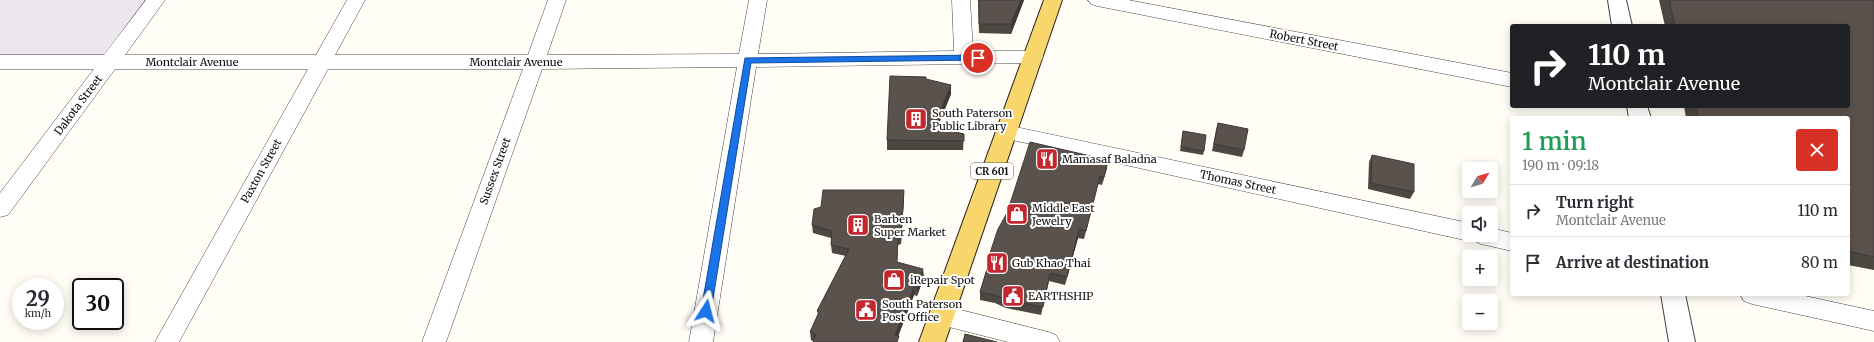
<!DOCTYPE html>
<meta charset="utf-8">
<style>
:root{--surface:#fff;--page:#f7f7f7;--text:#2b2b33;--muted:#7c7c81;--line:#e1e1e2}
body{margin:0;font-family:Merriweather,serif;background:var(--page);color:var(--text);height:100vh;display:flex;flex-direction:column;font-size:15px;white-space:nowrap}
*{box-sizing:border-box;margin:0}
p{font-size:13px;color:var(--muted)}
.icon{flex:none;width:22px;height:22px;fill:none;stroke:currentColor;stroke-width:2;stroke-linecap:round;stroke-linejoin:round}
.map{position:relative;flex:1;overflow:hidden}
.sheet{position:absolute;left:1510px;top:116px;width:340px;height:180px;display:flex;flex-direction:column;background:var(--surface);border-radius:4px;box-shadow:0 2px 10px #0003}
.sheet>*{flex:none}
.banner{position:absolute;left:1510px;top:24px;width:340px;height:84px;border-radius:4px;box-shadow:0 2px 10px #0003;background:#202124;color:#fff;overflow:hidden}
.needle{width:26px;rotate:52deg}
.fabs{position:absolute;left:1462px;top:162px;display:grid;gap:8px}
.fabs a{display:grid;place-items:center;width:36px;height:36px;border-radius:4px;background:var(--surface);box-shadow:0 2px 10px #0003;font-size:20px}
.speed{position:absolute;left:12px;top:278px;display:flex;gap:8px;font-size:20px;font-weight:700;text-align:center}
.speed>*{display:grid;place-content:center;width:52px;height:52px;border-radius:50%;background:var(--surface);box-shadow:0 2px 10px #0003;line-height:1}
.speed small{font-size:10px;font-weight:400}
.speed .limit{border:2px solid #111;border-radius:6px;background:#fff;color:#111}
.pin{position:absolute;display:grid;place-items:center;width:34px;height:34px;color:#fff;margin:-17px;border:2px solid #fff;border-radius:50%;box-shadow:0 1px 4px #0007}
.me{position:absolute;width:44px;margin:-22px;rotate:9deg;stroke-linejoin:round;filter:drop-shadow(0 0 3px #0008)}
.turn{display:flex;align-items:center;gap:14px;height:84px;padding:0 12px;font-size:18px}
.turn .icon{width:52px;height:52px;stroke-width:2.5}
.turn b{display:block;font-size:28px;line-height:34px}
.round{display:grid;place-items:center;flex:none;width:42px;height:42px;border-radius:4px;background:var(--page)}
.headline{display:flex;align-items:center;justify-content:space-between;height:68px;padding:0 12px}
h1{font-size:24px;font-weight:600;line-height:30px;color:#1e9e55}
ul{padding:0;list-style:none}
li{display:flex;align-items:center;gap:12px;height:52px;padding:0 12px;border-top:1px solid var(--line)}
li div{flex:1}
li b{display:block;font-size:15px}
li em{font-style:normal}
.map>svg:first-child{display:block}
.industrial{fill:#eee6ef}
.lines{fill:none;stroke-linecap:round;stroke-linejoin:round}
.minor-casing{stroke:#444;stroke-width:1}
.tertiary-casing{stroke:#444;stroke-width:2}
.primary-casing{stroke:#222;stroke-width:2}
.minor{fill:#fff;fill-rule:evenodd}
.tertiary{fill:#fff;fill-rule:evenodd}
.primary{fill:#f9d66b;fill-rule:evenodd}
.wall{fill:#4d4742}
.shaded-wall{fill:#3f3936}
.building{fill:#5a524d;stroke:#3f3936}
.route{fill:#1a73e8;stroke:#114b97}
.labels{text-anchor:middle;stroke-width:4;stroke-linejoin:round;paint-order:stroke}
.shield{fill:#fff;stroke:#585858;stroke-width:1}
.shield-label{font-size:10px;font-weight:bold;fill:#111}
.street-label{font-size:11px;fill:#111;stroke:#fff}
.poi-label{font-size:11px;fill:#111;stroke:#fff;text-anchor:start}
</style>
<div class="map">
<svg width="1874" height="342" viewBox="0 0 1874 342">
<rect width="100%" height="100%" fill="#fffdf5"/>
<polygon class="industrial" points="0,0 156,0 105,69 0,66"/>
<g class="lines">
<g class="minor-casing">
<g id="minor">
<polygon points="146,0 165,0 125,55 316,55 347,0 365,0 335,55 528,55 548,0 566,0 547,55 739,54 749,0 767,0 758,54 954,51 952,0 970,0 973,51 1033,51 1040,52 1043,57 1040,62 1033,63 756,67 713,342 689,342 737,67 542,69 446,342 422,342 523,69 328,69 179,342 155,342 308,69 115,69 8,215 0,217 0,193 94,69 0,69 0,55 104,55"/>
<polygon points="1088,0 1128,0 1512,73 1512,87 1097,6 1091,4"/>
<polygon points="1006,125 1469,223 1469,235 1491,235 1491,228 1512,233 1512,251 1481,244 1472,240 1469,241 999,137 996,132 999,127"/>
<polygon points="1740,294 1796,294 1874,311 1874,331 1752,304 1744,301"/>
<polygon points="941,305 1048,332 1056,335 1060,342 1008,342 941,325 933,322 929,315 933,308"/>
</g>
</g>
<g class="tertiary-casing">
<g id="tertiary">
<polygon points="1608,0 1626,0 1632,26 1612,26"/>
<polygon points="1627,106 1647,106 1651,118 1629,118"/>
<polygon points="1661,294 1685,294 1695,342 1669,342"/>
</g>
</g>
<g class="primary-casing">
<polygon id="primary" points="1044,0 1062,0 945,342 919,342"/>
</g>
<use href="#minor" class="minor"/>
<use href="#tertiary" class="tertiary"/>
<use href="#primary" class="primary"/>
</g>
<g class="wall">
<polygon points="978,0 1024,0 1011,34 979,33"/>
<polygon points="1659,0 1874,0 1874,270 1848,265 1848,118 1686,118 1684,106 1848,106 1848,26 1665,26"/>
<polygon points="926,79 951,94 937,128 964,134 963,150 887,150 887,140"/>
<polygon points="1218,123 1244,150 1242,157 1212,151 1216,130"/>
<polygon points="1183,131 1204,151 1203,155 1180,151"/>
<polygon points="1372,155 1414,192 1410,199 1368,189 1369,162"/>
<polygon points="1107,168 1102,185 1098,184 1084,239 1078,238 1065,285 1049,281 1041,315 1006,308 995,303 980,300 980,292 988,265 988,259"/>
<polygon points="904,198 901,244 898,245 897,262 924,277 917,296 914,295 898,336 813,341 811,340 810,332 818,314 817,311 846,256 832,253 831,245 831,238 813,233 812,225"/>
</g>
<g class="shaded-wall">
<polygon points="1021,0 1024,0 1011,34 1011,24"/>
<polygon points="951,85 951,94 934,136 934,127"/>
<polygon points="1108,160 1107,168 1102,185 1104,177"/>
<polygon points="904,190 904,198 901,244 901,236"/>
<polygon points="1079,229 1078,238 1065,285"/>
<polygon points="923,269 924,277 917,296 917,288"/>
<polygon points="914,287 914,295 896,342 895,335"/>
</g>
<g class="building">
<polygon points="979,0 1021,0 1011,24 979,24"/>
<polygon points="1669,0 1874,0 1874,257 1848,251 1848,118 1698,118 1695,106 1848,106 1848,26 1675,26"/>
<polygon points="890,76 926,77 926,79 951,85 934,127 964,134 964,141 887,140"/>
<polygon points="1218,123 1248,129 1244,150 1214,144"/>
<polygon points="1183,131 1206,135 1204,151 1181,147"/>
<polygon points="1030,142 1108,160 1104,177 1100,176 1086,231 1079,229 1067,277 1050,273 1043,307 1007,300 995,295 980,292 990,259 988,259 998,229 1007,213"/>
<polygon points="1372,155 1414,164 1414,192 1371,183"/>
<polygon points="823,190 904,190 901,236 898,236 897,262 923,269 917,288 914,287 895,335 899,336 897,342 813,342 816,334 810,332 819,312 817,311 849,249 831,245 832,231 812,225 814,209 821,207"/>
<polygon points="965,334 997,342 963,342"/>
</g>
<polygon class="route" points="978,55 982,58 978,60 751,63 711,311 706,315 703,314 701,311 745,58"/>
<defs>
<g id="building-square" transform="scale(1.15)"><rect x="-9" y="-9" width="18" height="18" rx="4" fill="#c4262e" stroke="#fff"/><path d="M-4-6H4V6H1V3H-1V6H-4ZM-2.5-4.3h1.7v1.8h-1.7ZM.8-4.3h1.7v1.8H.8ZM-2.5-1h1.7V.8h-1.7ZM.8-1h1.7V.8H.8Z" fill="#fff"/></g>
<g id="restaurant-square" transform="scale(1.15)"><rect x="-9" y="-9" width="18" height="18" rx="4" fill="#c4262e" stroke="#fff"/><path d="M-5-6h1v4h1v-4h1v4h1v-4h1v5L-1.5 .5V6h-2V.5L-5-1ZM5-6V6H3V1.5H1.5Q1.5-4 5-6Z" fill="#fff"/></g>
<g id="shop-square" transform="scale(1.15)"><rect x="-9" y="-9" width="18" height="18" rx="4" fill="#c4262e" stroke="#fff"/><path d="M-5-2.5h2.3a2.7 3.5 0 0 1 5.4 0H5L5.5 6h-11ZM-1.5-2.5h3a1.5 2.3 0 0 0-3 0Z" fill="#fff"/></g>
<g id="civic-square" transform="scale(1.15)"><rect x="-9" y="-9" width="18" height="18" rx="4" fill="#c4262e" stroke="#fff"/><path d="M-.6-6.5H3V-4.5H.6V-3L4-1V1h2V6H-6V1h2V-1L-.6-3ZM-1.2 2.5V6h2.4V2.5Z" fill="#fff"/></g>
</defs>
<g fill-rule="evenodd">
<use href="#building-square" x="916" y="119"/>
<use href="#restaurant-square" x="1047" y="159"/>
<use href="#shop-square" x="1017" y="214"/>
<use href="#building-square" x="858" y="225"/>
<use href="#restaurant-square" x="997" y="263"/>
<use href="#shop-square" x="894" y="280"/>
<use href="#civic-square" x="1013" y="296"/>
<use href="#civic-square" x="866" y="310"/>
</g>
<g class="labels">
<rect class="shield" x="971" y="163" width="42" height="16" rx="3"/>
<g class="shield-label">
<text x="992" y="175">CR 601</text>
</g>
<g class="street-label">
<text transform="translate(1304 40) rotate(11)" y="4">Robert Street</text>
<text x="192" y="66">Montclair Avenue</text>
<text x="516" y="66">Montclair Avenue</text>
<text transform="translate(78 105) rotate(-53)" y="4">Dakota Street</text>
<text transform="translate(261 171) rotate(-61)" y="4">Paxton Street</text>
<text transform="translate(495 171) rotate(-70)" y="4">Sussex Street</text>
<text transform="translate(1238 182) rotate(12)" y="4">Thomas Street</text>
</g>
<g class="poi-label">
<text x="932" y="117">South Paterson<tspan x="932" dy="13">Public Library</tspan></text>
<text x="1062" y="163">Mamasaf Baladna</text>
<text x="1032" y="212">Middle East<tspan x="1032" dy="13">Jewelry</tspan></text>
<text x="874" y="223">Barben<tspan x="874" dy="13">Super Market</tspan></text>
<text x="1012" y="267">Gub Khao Thai</text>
<text x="910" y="284">iRepair Spot</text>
<text x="1028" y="300">EARTHSHIP</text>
<text x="882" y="308">South Paterson<tspan x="882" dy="13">Post Office</tspan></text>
</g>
</g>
</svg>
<div class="fabs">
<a><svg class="needle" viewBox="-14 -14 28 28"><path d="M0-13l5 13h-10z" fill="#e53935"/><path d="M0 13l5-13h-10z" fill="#7c7c81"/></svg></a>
<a><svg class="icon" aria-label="sound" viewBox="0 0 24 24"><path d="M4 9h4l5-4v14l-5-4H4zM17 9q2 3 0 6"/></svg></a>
<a>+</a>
<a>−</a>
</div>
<div class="speed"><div>29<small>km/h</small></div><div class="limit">30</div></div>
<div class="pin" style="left:978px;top:58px;background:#d93025"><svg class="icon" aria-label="arrive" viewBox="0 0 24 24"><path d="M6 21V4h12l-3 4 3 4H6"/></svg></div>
<svg class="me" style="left:706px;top:311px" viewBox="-20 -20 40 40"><path d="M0-17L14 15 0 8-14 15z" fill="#1a73e8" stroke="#fff" stroke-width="4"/></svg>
<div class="banner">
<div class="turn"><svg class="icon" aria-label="right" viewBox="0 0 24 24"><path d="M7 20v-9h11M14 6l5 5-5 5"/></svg><div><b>110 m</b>Montclair Avenue</div></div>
</div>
<section class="sheet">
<div class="headline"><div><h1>1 min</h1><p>190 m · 09:18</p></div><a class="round" style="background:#d93025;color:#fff"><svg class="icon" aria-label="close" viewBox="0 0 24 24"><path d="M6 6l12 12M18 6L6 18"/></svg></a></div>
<ul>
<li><svg class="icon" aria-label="right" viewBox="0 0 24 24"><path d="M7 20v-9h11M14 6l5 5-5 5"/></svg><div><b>Turn right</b><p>Montclair Avenue</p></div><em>110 m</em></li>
<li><svg class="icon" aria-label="arrive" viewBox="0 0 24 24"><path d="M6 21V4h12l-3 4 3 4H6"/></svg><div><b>Arrive at destination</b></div><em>80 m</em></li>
</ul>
</section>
</div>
